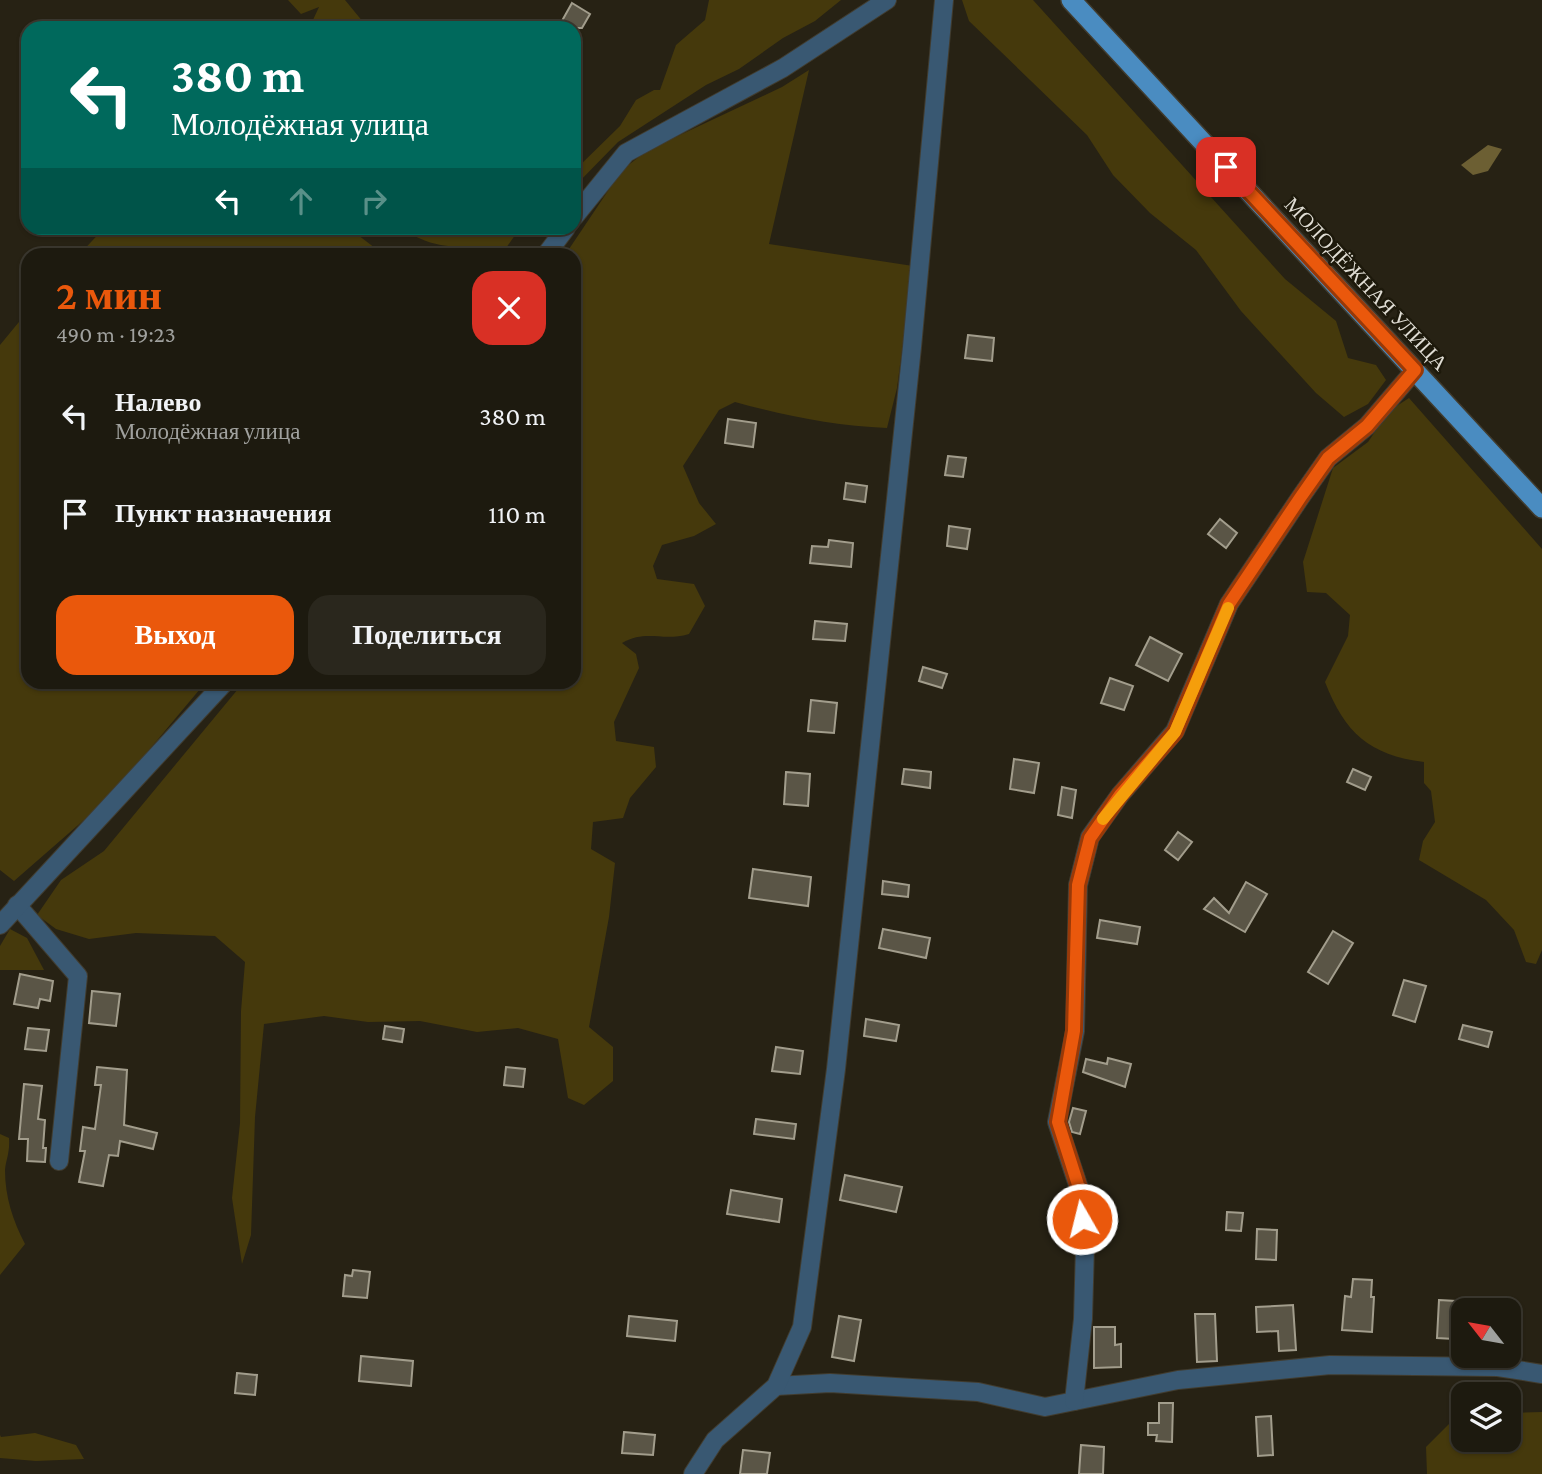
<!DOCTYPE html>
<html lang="ru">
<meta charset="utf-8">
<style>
:root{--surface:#1d1a0f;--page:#2a271d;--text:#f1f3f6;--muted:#a0a19e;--line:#3b382f;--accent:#ea580c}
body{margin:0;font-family:"Crimson Pro",serif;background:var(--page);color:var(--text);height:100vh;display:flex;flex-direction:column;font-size:26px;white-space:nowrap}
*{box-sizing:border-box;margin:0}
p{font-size:23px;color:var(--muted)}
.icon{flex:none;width:38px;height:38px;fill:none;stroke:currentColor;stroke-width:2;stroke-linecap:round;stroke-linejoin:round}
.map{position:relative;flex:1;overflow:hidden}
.side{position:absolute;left:21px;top:248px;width:560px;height:441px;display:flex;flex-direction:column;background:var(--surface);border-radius:21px;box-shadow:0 2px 5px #0004,0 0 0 2px var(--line)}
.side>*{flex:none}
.guide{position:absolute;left:21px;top:21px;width:560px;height:214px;border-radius:21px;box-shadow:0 2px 5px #0004,0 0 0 2px var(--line);background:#00695c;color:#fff;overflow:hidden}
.needle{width:46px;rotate:301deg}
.controls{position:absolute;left:1451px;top:1298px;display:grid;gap:14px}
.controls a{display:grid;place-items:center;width:70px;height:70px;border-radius:14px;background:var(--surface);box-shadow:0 2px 5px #0004,0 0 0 2px var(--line);font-size:35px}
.pin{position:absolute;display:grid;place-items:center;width:60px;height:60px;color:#fff;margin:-30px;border-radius:14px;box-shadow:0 4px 10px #0006}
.me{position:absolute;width:77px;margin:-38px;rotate:352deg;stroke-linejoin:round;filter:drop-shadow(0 0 5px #0008)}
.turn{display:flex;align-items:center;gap:24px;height:147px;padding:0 35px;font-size:32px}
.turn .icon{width:91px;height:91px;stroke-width:2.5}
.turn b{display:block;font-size:49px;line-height:60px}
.lanes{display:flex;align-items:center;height:66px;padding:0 35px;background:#0003;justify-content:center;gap:35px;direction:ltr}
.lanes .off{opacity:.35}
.round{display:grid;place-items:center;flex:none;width:74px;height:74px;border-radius:21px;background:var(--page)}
.overview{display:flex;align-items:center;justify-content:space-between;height:119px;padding:0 35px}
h1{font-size:42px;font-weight:600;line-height:52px;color:var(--accent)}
.button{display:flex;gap:14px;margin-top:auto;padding:14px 35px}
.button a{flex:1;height:80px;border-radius:21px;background:var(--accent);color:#fff;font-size:28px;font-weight:600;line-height:80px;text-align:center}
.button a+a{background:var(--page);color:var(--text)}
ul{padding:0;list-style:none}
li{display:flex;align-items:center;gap:21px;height:98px;padding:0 35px}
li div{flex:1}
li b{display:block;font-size:26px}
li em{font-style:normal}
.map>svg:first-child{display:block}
.green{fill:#45390c}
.water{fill:#6c5f33}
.building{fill:#5a5546;stroke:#a29d8c;stroke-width:2}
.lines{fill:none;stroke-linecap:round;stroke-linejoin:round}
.minor-casing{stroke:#413c2f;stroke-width:20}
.primary-casing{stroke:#413c2f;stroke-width:22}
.minor{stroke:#395872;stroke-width:18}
.primary{stroke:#4a8cc1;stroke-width:19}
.route-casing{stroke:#983908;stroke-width:18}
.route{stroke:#ea580c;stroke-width:12}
.slow{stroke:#f59e0b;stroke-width:12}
.labels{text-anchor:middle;stroke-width:5;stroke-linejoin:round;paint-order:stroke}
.street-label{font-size:21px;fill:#dfdcd3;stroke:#1d190b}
</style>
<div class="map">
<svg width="1542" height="1474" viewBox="0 0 1542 1474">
<rect width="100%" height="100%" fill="#272214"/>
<g class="green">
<polygon points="288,0 345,0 368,28 315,28 312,22 319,7 301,14"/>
<polygon points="709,0 841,0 815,21 783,38 739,69 706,85 618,142 574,187 574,171 620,126 636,100 654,90 660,90 676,45 705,20"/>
<polygon points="962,0 1033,0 1285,279 1336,321 1348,358 1376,365 1386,380 1368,404 1344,417 1316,393 1241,311 1196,250 1150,213 1113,175 1087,135 969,21"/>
<path d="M 809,70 L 769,244 L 913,266 L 897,388 L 887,428 C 835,426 786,416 735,402 L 719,410 L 683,466 L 699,503 L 716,524 L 694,536 L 662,545 L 653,566 L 657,579 L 694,584 L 705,606 L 689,634 C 662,642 647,629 622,643 L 636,654 L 639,668 L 614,722 L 616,741 L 654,747 L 656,767 L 630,798 L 623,818 L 593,822 L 591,849 L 615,863 L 609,917 L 589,1027 L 613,1047 L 613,1081 L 584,1105 L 568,1098 L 558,1039 L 518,1028 L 477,1032 L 420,1021 L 368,1022 L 324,1016 L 264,1024 L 255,1117 L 251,1235 L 242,1264 L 232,1198 L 240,1123 L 241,1011 L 245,962 L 215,936 L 136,933 L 89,939 L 56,929 L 37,915 L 61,880 L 104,851 L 243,683 L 574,682 L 574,256 L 565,255 L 622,170 L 648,150 L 782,87 Z"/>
<polygon points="104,228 349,228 384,255 79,255"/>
<path d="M 404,228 L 520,228 L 506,248 C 474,248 428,251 404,228 Z"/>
<polygon points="28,311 28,682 205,683 108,799 14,881 0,870 0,345"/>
<path d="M 1409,398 L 1542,549 L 1542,950 L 1536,964 L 1526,962 L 1514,930 L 1486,900 L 1419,860 L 1423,841 L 1435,822 L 1431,791 L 1424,783 L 1424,762 C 1369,755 1345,733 1325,682 L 1348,636 L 1350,615 L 1326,593 L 1307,592 L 1303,562 L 1333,468 L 1368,442 L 1389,411 Z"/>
<polygon points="10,929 27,938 44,970 0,970 0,946"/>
<path d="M 0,1134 L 9,1138 C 10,1153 6,1159 5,1170 C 5,1197 13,1221 25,1244 L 0,1275 Z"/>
<polygon points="1542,1412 1542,1474 1427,1474 1426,1447 1449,1424 1463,1420 1463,1440 1508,1440 1509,1413"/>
<polygon points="35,1433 76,1445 84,1459 36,1461 0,1458 0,1435 1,1437"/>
</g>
<polygon class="water" points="1488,145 1502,149 1488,171 1473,175 1461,165"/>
<g class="building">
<polygon points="572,3 590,14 582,28 558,28"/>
<polygon points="968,335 994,338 992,361 965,358"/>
<polygon points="728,419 756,423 753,447 725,443"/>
<polygon points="948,456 966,458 963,477 945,475"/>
<polygon points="846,483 867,486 865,502 844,499"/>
<polygon points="1220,519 1237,533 1226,548 1208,534"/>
<polygon points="949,526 970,529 967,549 947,546"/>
<polygon points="829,540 853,543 851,567 810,563 812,546 828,547"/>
<polygon points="815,621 847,624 845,641 813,639"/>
<polygon points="1150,637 1182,654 1168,681 1136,665"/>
<polygon points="923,667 947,674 942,688 919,681"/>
<polygon points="1110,678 1133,686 1124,710 1101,703"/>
<polygon points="811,700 837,703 834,733 808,731"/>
<polygon points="1014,759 1039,763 1034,793 1010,789"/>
<polygon points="904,769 931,772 930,788 902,784"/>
<polygon points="1353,769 1371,777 1365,790 1347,782"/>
<polygon points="786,772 810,774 808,806 784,804"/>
<polygon points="1062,787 1076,790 1072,818 1058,815"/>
<polygon points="1178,832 1192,842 1178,860 1165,850"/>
<polygon points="753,869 811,877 808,906 749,898"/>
<polygon points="883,881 909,885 908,897 882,894"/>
<polygon points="1246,882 1267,894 1245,932 1204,909 1214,898 1229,913"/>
<polygon points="1100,920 1140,927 1137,944 1097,938"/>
<polygon points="883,929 930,938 926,958 879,948"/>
<polygon points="1333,931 1353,943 1328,984 1308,972"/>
<polygon points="20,974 53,981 50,1001 40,999 38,1008 14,1004"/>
<polygon points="1404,980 1426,986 1415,1022 1393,1015"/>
<polygon points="92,991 120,994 116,1026 89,1023"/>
<polygon points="866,1019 899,1025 896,1041 864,1036"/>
<polygon points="1463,1025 1492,1032 1488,1047 1459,1039"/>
<polygon points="385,1026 404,1029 402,1042 383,1039"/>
<polygon points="28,1028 49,1030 46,1051 25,1049"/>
<polygon points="776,1047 803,1051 800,1074 772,1071"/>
<polygon points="1108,1058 1131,1064 1125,1087 1083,1072 1086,1059 1107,1064"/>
<polygon points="97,1067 127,1070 124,1125 157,1133 153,1149 120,1141 118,1156 109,1155 103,1186 79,1182 85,1151 80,1151 83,1127 95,1129 101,1085 95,1085"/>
<polygon points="506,1067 525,1069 523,1087 504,1085"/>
<polygon points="24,1084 42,1086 38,1119 45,1120 43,1148 46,1148 45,1162 27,1161 28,1139 19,1139"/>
<polygon points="1073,1108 1086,1111 1080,1134 1072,1132 1069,1122"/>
<polygon points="756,1119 796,1124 794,1139 754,1134"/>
<polygon points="845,1175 902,1187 896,1212 840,1200"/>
<polygon points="731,1190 782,1199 779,1222 727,1214"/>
<polygon points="1227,1212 1243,1213 1241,1231 1226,1230"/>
<polygon points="1257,1229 1277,1230 1276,1260 1256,1259"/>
<polygon points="353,1270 370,1272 367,1298 343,1296 345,1275 352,1276"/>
<polygon points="1353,1279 1372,1280 1371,1297 1374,1297 1372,1332 1342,1330 1345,1296 1351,1297"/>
<polygon points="1439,1300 1456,1301 1454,1339 1437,1338"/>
<polygon points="1293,1305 1296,1350 1279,1351 1278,1331 1257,1332 1256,1307"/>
<polygon points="1195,1314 1215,1314 1217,1361 1197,1362"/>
<polygon points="629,1316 677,1321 675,1341 627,1336"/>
<polygon points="839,1316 861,1320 854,1361 832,1357"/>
<polygon points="1094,1327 1115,1327 1115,1345 1121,1344 1121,1367 1094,1368"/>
<polygon points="361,1356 413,1361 411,1386 359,1381"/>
<polygon points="237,1373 257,1375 255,1395 235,1393"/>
<polygon points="1159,1403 1173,1403 1172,1442 1156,1441 1157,1435 1148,1435 1148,1423 1159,1423"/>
<polygon points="1271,1416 1273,1455 1258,1456 1256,1417"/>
<polygon points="624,1432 655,1435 653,1455 622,1453"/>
<polygon points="1081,1445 1104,1447 1103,1474 1079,1474"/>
<polygon points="743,1450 770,1453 767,1474 740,1474"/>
</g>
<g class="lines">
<g class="minor-casing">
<g id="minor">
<polyline points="574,217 626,153 783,68 887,0"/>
<polyline points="545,256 566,228"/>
<polyline points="17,905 78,976 59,1161"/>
<polyline points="0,925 225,682"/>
<polyline points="776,1386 830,1383 978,1392 1045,1407 1178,1380 1330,1365 1498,1367 1542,1374"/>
<polyline points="1074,1401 1083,1319 1085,1246 1080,1191 1057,1122 1075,1031 1078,885 1090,837 1120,795 1175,731 1229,604 1300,498 1328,458 1367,426 1415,370"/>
<polyline points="693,1474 715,1440 776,1386 802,1327 836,1069 912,347 944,0"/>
</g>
</g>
<g class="primary-casing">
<polyline id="primary" points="1071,0 1542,508"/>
</g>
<use href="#minor" class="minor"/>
<use href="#primary" class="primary"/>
</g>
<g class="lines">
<g class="route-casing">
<polyline id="route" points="1082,1219 1080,1191 1058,1122 1074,1031 1078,885 1090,838 1120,795 1175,732 1229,604 1300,498 1328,458 1367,426 1415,370 1226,167"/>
</g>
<use href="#route" class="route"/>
<polyline class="slow" points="1103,819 1175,732 1228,608"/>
</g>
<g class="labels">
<g class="street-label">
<text transform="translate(1366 284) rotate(47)" y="7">МОЛОДЁЖНАЯ УЛИЦА</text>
</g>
</g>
</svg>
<div class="controls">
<a><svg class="needle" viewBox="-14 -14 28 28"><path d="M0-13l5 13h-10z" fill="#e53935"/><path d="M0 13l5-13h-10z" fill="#a0a19e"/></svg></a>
<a><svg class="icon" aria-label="layers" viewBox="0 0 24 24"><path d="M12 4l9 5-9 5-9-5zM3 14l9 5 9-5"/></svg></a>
</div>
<div class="pin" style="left:1226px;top:167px;background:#d93025"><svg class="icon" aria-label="arrive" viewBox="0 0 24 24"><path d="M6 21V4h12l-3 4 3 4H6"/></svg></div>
<svg class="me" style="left:1082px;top:1219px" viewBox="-20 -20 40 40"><circle r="17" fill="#ea580c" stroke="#fff" stroke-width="3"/><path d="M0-11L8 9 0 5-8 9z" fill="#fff"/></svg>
<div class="guide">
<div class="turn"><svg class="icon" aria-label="left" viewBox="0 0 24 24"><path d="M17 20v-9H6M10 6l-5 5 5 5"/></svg><div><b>380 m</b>Молодёжная улица</div></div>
<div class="lanes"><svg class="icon" aria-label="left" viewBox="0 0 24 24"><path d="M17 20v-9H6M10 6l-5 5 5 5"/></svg><svg class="icon off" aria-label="ahead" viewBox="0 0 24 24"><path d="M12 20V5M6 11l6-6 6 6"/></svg><svg class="icon off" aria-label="right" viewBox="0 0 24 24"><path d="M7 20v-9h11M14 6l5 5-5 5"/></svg></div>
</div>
<section class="side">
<div class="overview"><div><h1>2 мин</h1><p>490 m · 19:23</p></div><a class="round" style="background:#d93025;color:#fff"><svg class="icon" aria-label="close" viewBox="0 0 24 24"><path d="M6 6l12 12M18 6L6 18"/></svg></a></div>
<ul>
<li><svg class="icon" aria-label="left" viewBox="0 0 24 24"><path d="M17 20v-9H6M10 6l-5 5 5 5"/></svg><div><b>Налево</b><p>Молодёжная улица</p></div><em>380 m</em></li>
<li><svg class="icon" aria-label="arrive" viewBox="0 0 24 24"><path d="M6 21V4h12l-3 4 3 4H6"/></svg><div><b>Пункт назначения</b></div><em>110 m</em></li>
</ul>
<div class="button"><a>Выход</a><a>Поделиться</a></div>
</section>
</div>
